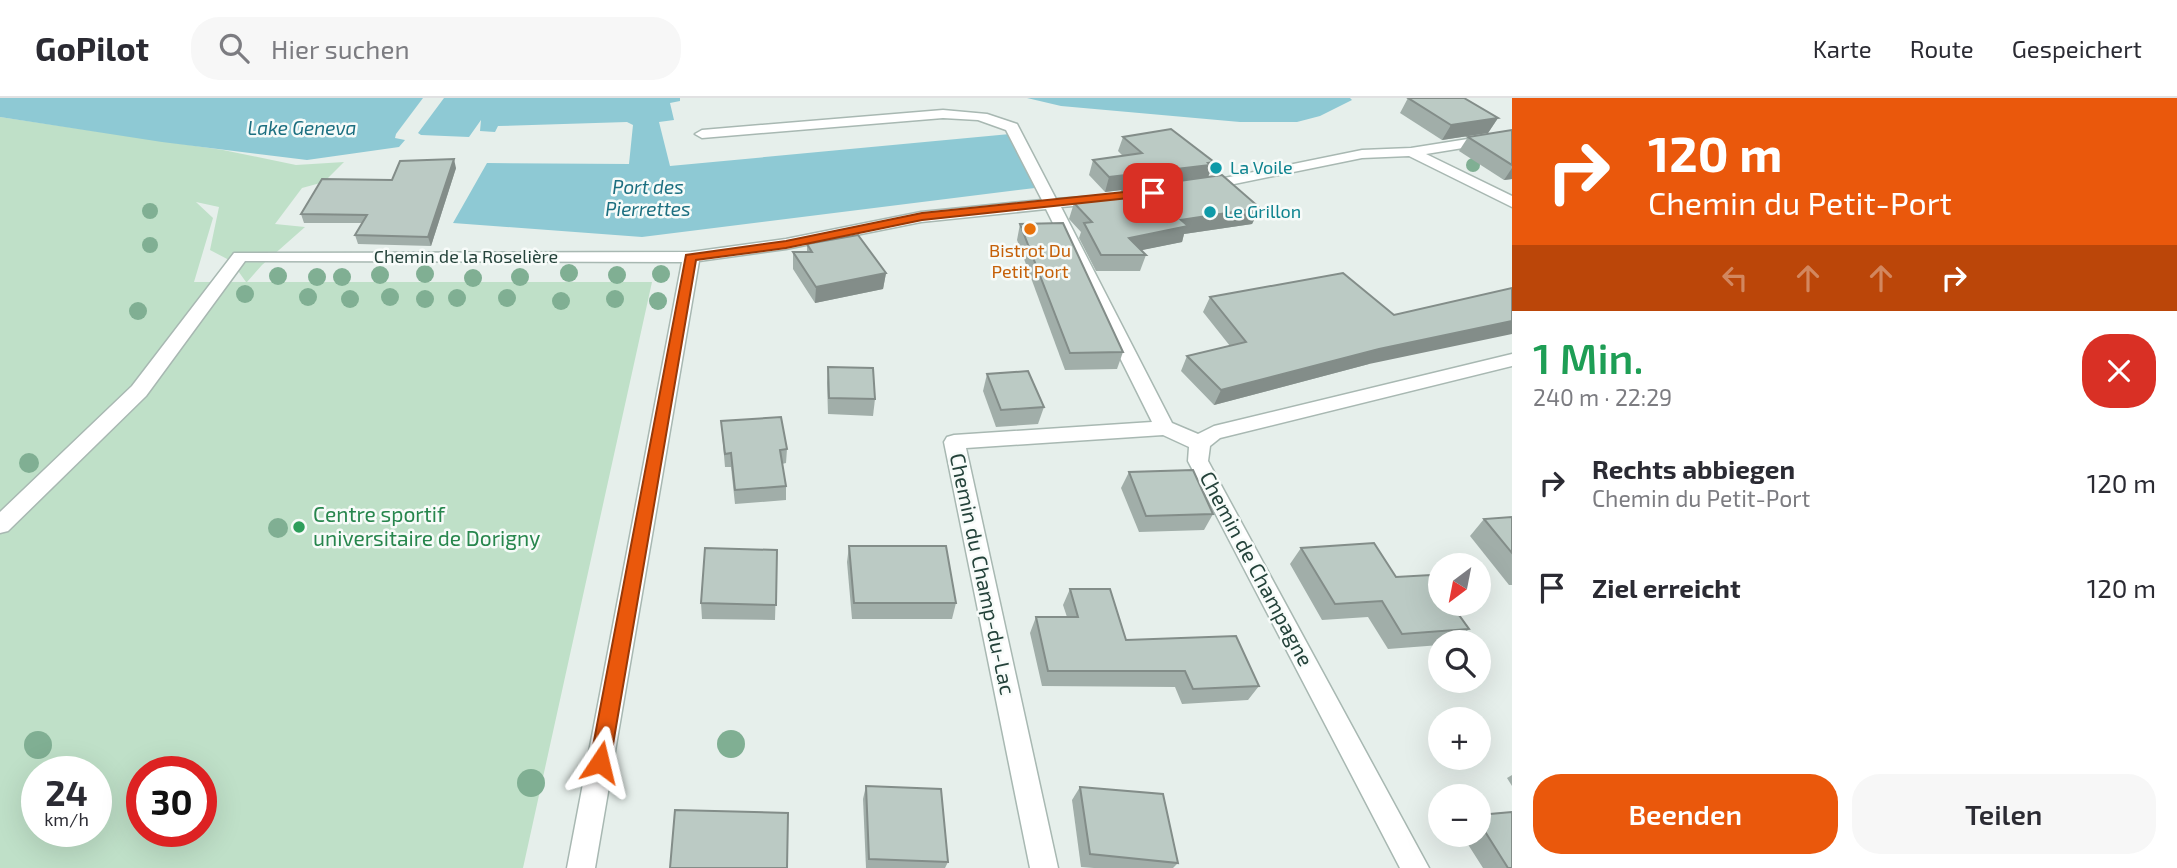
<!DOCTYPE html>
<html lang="de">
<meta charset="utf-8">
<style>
:root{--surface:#fff;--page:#f7f7f7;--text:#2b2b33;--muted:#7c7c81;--line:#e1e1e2;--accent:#ea580c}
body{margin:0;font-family:"Exo 2",sans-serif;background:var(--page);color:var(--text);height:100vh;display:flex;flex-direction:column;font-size:26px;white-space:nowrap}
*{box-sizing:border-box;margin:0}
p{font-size:23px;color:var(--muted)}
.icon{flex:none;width:38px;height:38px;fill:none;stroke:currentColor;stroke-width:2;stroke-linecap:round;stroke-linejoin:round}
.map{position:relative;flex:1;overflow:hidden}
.panel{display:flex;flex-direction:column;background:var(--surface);width:665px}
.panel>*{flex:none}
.banner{background:#ea580c;color:#fff;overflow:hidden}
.needle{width:46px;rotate:212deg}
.buttons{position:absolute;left:1428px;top:455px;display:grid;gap:14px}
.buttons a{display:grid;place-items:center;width:63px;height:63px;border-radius:50%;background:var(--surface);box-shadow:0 7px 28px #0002;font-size:35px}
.speed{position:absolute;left:21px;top:658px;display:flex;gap:14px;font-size:35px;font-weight:700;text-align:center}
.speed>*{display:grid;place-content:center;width:91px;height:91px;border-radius:50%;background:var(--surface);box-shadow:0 7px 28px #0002;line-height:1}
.speed small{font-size:18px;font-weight:400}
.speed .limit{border:10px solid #d22;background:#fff;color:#111}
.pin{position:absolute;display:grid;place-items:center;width:60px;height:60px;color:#fff;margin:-30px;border-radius:14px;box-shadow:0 4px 10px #0006}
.me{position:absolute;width:77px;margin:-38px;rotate:10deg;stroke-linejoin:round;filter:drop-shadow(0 0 5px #0008)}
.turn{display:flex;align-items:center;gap:24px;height:147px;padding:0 21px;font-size:32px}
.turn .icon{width:91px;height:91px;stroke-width:2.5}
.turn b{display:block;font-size:49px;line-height:60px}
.lanes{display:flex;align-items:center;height:66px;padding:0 21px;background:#0003;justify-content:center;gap:35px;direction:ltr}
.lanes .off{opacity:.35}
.round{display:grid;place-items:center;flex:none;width:74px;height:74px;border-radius:28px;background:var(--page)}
.summary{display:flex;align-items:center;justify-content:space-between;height:119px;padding:0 21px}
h1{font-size:42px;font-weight:600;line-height:52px;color:#1e9e55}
.action{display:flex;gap:14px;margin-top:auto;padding:14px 21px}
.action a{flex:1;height:80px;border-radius:28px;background:var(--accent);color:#fff;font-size:28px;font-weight:600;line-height:80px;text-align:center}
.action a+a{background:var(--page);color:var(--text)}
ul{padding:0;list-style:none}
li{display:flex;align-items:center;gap:21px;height:105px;padding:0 21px}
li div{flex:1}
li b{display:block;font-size:26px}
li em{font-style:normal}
header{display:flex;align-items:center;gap:42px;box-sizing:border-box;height:98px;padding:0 35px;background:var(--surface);border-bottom:2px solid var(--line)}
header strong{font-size:33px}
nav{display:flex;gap:38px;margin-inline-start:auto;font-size:24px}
.search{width:490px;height:63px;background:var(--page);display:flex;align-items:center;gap:18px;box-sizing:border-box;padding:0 24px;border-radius:28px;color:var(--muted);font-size:26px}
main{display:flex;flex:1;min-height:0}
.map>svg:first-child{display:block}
.green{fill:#bfe0c8;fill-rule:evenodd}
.water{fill:#8ec9d4}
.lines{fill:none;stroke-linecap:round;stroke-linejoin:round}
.minor-casing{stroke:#a8b8b2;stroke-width:3}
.minor{fill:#fff;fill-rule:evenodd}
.tree{fill:#80af93}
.wall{fill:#a1aea9}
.shaded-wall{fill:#838d89}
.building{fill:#bbcac4;stroke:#838d89;stroke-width:2}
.route{fill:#ea580c;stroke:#983908;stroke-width:2}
.culture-dot{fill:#0f9aa8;stroke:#f7fbf9;stroke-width:2.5}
.food-dot{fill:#e8710a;stroke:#f7fbf9;stroke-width:2.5}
.leisure-dot{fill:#2e9e5b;stroke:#f7fbf9;stroke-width:2.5}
.labels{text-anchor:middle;stroke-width:5;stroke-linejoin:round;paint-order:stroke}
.far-culture-label{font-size:18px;fill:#0d838f;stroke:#f7fbf9;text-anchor:start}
.far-food-label{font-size:18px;fill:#c56008;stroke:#f7fbf9}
.far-street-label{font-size:18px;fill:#24423a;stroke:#f7fbf9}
.far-water-label{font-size:19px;font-style:italic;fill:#1c6f80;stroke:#f7fbf9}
.leisure-label{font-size:21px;fill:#27864d;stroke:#f7fbf9;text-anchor:start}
.street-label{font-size:21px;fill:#24423a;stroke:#f7fbf9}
</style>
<header>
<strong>GoPilot</strong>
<div class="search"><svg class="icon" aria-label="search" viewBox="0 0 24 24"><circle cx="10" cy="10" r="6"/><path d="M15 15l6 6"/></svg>Hier suchen</div>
<nav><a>Karte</a><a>Route</a><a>Gespeichert</a></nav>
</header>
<main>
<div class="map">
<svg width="1512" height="770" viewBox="0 0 1512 770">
<rect width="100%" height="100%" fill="#e6efeb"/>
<path class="green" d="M 0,19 L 223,52 L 296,67 L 344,64 L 324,84 L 302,90 L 275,126 L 305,129 L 262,167 L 247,184 L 652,184 L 523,770 L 0,770 ZM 196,104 L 219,109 L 210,152 L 231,163 L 246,184 L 194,184 L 213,120 ZM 37,674 L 96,674 L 96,733 L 37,733 ZM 142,674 L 201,674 L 201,733 L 142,733 Z"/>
<g class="water">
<polygon points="0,0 423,0 396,36 395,40 405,42 399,49 307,62 162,44 0,19"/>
<polygon points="444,0 680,0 680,3 670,5 674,22 659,24 670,68 1010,36 1035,90 642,139 453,125 487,65 629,66 633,27 627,24 498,28 495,34 480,33 481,22 469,39 421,37 418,35"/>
<polygon points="1027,0 1350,0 1352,2 1320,18 1297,24 1240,24 1061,8"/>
</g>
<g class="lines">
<g class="minor-casing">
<g id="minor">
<polygon points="943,12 987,16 1017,26 1056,101 1114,97 1117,100 1114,103 1109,105 1061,109 1172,325 1198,336 1214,328 1512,256 1512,268 1220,340 1210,348 1208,363 1429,770 1400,770 1188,363 1189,349 1163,337 966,350 1058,770 1030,770 944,344 947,339 954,337 1152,324 1046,111 921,124 786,151 699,163 595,770 567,770 682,164 245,163 146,298 8,433 0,435 0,414 132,288 234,155 691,154 786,141 921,114 1042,102 1006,32 978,22 943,20 702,40 695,36 702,32"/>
<polygon points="1512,34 1512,42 1426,56 1512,98 1512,109 1409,58 1362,60 1200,93 1193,89 1200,85 1362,52 1411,50"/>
</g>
</g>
<use href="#minor" class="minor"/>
</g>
<g class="tree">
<circle cx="1473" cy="67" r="7"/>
<circle cx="150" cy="113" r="8"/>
<circle cx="150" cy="147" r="8"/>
<circle cx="569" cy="175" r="9"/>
<circle cx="425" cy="176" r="9"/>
<circle cx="661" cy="176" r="9"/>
<circle cx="380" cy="177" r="9"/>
<circle cx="617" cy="177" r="9"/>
<circle cx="278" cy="178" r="9"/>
<circle cx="317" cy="179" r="9"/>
<circle cx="342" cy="179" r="9"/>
<circle cx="520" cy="179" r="9"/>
<circle cx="473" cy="180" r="9"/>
<circle cx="245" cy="196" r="9"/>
<circle cx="308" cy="199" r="9"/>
<circle cx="390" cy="199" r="9"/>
<circle cx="457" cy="200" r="9"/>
<circle cx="507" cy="200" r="9"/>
<circle cx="350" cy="201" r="9"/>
<circle cx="425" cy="201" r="9"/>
<circle cx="615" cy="201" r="9"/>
<circle cx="561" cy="203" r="9"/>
<circle cx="658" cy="203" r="9"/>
<circle cx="138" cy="213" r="9"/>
<circle cx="29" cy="365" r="10"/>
<circle cx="278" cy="430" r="10"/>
<circle cx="731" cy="646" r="14"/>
<circle cx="38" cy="647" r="14"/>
<circle cx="531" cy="685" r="14"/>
</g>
<g class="wall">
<polygon points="1408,0 1498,20 1488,35 1442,42 1400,15"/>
<polygon points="1512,32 1512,81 1504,82 1459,53 1468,39"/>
<polygon points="1123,39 1214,64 1208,79 1205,79 1260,110 1252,126 1184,136 1182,144 1141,152 1146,157 1140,173 1096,173 1079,140 1081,134 1069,121 1074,105 1120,96 1121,92 1105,94 1089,77 1093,62 1123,58 1118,53"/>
<polygon points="456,70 431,148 358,146 355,137 362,125 304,125 301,116 392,82"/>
<polygon points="1020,126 1123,254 1117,271 1065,272 1017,142"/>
<polygon points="807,146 886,175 883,191 815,205 793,171 793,154 807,154"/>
<polygon points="1210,199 1369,266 1214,307 1181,273 1187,258 1230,248 1203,214"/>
<polygon points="828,269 875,301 873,318 828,316 827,285"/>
<polygon points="987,276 1044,309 1038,326 996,329 983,293"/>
<polygon points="721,323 787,351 786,365 782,366 786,388 786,402 735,406 731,369 725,369"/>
<polygon points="1129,374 1213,416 1204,432 1139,434 1121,390"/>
<polygon points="1512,419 1512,487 1509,487 1470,438 1484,421"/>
<polygon points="849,448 956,505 952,521 852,521 847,464"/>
<polygon points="1301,450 1396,479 1469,531 1455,544 1440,544 1440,547 1388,551 1368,519 1322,522 1290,466"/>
<polygon points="777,452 775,522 702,521 701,505"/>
<polygon points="1070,491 1126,542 1259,588 1248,602 1182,606 1175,589 1042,588 1030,535 1036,519 1067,519 1063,507"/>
<polygon points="1512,677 1512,688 1507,680"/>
<polygon points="866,688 948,764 945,770 866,770 863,701"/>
<polygon points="1080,689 1178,765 1173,770 1094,770 1081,769 1072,702"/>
<polygon points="1479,717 1512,770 1483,770 1462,737 1479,737"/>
</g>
<g class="shaded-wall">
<polygon points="1498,20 1488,35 1442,42 1451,27"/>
<polygon points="454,61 456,70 431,148 428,139"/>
<polygon points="1214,64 1208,79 1205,79 1204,82 1105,94 1109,79"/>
<polygon points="1512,70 1512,81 1504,82"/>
<polygon points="1260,110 1252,126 1184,136 1182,144 1123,156 1129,140 1181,122"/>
<polygon points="886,175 883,191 815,205 816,189"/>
<polygon points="1512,223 1512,236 1369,266 1214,307 1221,292 1379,251"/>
</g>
<g class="building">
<polygon points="1408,0 1464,0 1498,20 1451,27"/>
<polygon points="1171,31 1214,64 1208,65 1210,67 1109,79 1093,62 1142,55 1123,39"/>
<polygon points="1512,32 1512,67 1468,39"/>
<polygon points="454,61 428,139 355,137 367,117 301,116 322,81 392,82 400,63"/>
<polygon points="1222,77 1260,110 1181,122 1188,128 1129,140 1146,157 1101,157 1084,125 1092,124 1074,105 1126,95 1122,91"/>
<polygon points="1063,125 1123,254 1070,255 1020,126"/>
<polygon points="858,137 886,175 816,189 793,154 812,154 807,146"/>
<polygon points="1343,175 1394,217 1512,190 1512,223 1379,251 1221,292 1187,258 1246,244 1210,199"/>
<polygon points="828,269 873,270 875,301 829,300"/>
<polygon points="1028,273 1044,309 1001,312 987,276"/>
<polygon points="781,319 787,351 780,352 786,388 735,392 731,355 725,356 721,323"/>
<polygon points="1193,372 1213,416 1146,418 1129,374"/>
<polygon points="1512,419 1512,455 1484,421"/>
<polygon points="1374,445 1396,479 1431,477 1440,491 1440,506 1451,506 1469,531 1402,536 1382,503 1335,506 1301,450"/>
<polygon points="849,448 946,448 956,505 854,505"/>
<polygon points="705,450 777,452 776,507 701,505"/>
<polygon points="1070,491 1110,491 1126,542 1236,538 1259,588 1193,591 1185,573 1048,573 1036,519 1078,519"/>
<polygon points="866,688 941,691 948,764 869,761"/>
<polygon points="1080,689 1163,696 1178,765 1090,756"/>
<polygon points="675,712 788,715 787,770 670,770"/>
<polygon points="1512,714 1512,770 1508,770 1479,724 1479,717"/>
</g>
<polygon class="route" points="1153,91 1159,95 1157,97 922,122 786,150 696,162 610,664 607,671 600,673 593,671 590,664 686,157 786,143 922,115"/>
<g class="culture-dot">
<circle cx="1216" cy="70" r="7"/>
<circle cx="1210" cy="114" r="7"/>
</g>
<circle class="food-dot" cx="1030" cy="131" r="7"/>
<circle class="leisure-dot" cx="299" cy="429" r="7"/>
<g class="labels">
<g class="far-culture-label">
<text x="1230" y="76">La Voile</text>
<text x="1224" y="120">Le Grillon</text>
</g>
<g class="far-food-label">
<text x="1030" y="159">Bistrot Du<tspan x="1030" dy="21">Petit Port</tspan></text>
</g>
<g class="far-street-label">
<text x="466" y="165">Chemin de la Roselière</text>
</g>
<g class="far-water-label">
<text x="302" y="37">Lake Geneva</text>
<text x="648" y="96">Port des<tspan x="648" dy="22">Pierrettes</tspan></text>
</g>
<g class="leisure-label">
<text x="313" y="424">Centre sportif<tspan x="313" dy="24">universitaire de Dorigny</tspan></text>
</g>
<g class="street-label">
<text transform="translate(1256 471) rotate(62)" y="7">Chemin de Champagne</text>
<text transform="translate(982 476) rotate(78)" y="7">Chemin du Champ-du-Lac</text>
</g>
</g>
</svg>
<div class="buttons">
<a><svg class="needle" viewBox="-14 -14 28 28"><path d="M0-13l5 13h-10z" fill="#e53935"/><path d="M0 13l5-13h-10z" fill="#7c7c81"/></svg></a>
<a><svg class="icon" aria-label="search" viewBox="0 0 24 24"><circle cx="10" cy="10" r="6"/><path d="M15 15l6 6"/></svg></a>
<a>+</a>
<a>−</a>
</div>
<div class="speed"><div>24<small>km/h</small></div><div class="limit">30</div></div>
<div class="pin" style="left:1153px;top:95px;background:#d93025"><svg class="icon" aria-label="arrive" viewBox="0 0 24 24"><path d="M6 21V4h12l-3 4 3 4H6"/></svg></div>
<svg class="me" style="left:600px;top:664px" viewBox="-20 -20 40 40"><path d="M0-17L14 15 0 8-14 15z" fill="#ea580c" stroke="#fff" stroke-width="4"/></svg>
</div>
<section class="panel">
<div class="banner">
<div class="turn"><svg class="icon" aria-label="right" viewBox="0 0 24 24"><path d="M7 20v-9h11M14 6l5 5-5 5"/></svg><div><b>120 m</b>Chemin du Petit-Port</div></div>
<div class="lanes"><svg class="icon off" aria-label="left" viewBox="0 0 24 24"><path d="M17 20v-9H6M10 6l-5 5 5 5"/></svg><svg class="icon off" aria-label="ahead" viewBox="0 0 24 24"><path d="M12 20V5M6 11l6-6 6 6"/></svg><svg class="icon off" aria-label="ahead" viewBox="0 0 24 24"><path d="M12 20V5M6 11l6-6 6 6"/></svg><svg class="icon" aria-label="right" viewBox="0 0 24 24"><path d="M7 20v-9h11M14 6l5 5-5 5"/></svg></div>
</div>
<div class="summary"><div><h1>1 Min.</h1><p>240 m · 22:29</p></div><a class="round" style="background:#d93025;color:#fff"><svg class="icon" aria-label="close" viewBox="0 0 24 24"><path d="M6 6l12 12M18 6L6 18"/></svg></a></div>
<ul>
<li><svg class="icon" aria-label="right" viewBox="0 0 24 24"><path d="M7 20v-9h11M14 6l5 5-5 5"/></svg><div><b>Rechts abbiegen</b><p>Chemin du Petit-Port</p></div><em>120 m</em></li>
<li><svg class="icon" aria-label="arrive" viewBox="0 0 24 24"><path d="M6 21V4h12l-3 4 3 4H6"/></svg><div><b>Ziel erreicht</b></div><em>120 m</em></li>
</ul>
<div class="action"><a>Beenden</a><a>Teilen</a></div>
</section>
</main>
